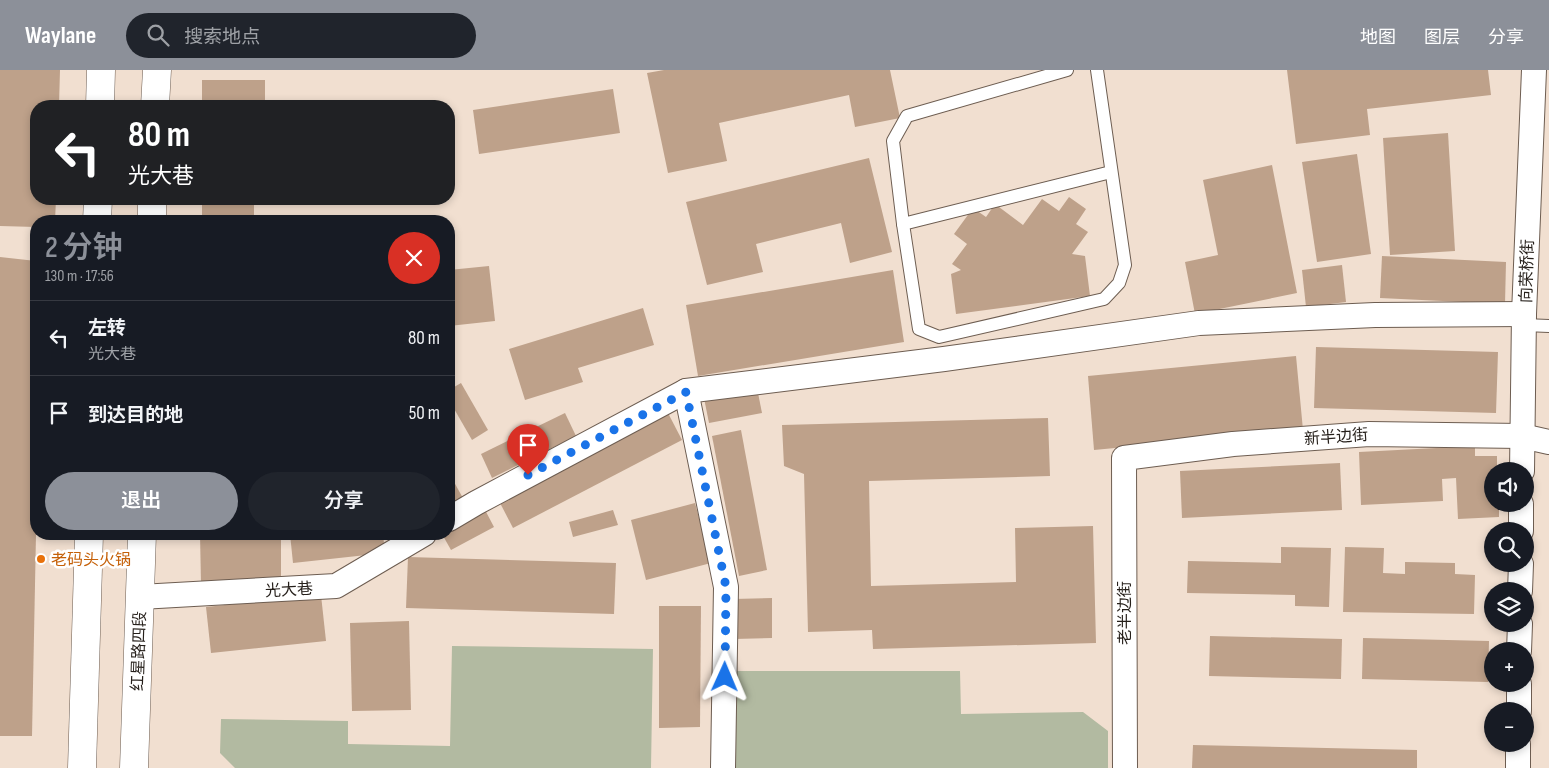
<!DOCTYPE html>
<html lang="zh">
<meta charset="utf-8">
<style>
:root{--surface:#171b24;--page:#20242c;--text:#f1f3f6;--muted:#9ea1a6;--line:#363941;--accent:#8c9099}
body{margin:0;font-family:"Sofia Sans Condensed","Noto Sans SC",sans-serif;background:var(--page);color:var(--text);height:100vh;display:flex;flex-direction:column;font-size:19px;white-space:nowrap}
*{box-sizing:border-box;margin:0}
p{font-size:16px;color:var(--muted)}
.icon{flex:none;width:28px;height:28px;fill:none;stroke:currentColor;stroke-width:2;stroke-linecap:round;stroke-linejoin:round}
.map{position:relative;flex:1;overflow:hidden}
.drawer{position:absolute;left:30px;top:145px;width:425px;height:325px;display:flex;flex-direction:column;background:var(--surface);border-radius:20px;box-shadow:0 2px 8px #0003}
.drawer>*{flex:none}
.top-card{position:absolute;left:30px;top:30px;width:425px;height:105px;border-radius:20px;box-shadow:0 2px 8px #0003;background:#202124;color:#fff;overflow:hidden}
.tools{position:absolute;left:1484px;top:392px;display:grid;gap:10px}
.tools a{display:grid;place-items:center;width:50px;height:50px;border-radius:50%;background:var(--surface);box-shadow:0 2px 8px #0003;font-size:25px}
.pin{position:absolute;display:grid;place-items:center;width:42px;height:42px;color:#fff;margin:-51px -21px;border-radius:50% 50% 50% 0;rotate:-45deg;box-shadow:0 0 5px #0007}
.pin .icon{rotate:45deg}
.me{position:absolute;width:55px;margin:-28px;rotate:1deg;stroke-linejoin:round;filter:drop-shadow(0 0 4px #0008)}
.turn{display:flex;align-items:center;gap:18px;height:105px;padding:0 15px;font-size:22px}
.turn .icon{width:65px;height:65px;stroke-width:2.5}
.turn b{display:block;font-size:35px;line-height:42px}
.round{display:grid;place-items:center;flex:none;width:52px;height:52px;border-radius:26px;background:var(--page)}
.overview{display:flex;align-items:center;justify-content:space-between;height:85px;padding:0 15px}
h1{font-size:30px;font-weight:600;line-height:38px;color:var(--accent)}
.action{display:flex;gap:10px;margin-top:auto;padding:10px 15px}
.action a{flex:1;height:58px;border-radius:30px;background:var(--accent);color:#fff;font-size:20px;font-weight:600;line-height:58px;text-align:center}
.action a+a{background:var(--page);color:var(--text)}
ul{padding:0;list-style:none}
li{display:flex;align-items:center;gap:15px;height:75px;padding:0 15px;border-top:1px solid var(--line)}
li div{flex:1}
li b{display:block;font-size:19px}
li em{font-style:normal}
header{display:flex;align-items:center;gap:30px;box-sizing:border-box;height:70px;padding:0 25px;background:var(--accent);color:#fff}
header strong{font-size:24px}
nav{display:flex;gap:28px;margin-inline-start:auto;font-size:18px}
.search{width:350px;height:45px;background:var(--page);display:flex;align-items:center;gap:12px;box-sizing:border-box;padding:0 18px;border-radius:28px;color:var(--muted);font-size:19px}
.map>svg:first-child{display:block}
.green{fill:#b2baa1}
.building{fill:#bea18a}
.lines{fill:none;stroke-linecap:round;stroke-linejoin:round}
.service-casing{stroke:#6d5d51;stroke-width:14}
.minor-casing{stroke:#6d5d51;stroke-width:26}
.primary-casing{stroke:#6d5d51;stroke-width:29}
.service{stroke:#fff;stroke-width:12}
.minor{stroke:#fff;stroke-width:24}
.primary{stroke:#fff;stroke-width:28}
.route{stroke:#1a73e8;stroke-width:9;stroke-dasharray:0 16.2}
.food-dot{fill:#e8710a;stroke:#fff;stroke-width:2}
.labels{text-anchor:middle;stroke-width:5;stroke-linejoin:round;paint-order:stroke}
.street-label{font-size:16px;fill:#251f1a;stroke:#fff}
.food-label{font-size:16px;fill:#c56008;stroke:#fff;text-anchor:start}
</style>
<header>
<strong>Waylane</strong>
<div class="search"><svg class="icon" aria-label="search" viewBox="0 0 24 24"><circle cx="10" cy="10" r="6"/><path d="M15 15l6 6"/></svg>搜索地点</div>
<nav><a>地图</a><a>图层</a><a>分享</a></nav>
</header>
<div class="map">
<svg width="1549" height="698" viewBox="0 0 1549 698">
<rect width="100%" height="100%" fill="#f1dfd0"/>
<g class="green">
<polygon points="452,576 653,579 651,698 235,698 220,683 221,649 348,651 348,674 450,676"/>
<polygon points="735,601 960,601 961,644 1083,642 1108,661 1108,698 733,698"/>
</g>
<g class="building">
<polygon points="0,0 60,0 59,36 36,36 36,129 56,129 55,151 36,151 36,157 0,156"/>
<polygon points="664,0 890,0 900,48 855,57 849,25 719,53 727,91 668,103 647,3"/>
<polygon points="1287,0 1488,0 1491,25 1367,39 1370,65 1296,74"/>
<rect x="202" y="10" width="63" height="26"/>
<polygon points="613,19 620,63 479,84 473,40"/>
<polygon points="1448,63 1455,181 1390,185 1383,68"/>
<polygon points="1357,84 1371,184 1317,192 1302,92"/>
<polygon points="869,88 892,182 850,193 841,153 756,174 763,202 707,215 686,132"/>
<polygon points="1272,95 1297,223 1195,244 1185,192 1218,185 1203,110"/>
<polygon points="1069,127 1086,139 1076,154 1088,162 1072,184 1085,186 1090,226 956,244 951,204 961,200 952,194 967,174 954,164 973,138 986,147 995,134 1023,155 1042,129 1059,141"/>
<rect x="202" y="129" width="52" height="22"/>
<polygon points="1382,186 1506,192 1505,234 1380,228"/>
<polygon points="0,187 36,191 36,464 32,666 0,666"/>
<polygon points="1342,195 1346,232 1306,237 1302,200"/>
<polygon points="489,196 495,251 449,256 449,200"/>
<polygon points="893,200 904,272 698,306 686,235"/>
<polygon points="643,238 654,275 578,298 583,312 525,330 509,279"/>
<polygon points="1316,277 1498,282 1496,343 1314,338"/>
<polygon points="1296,286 1303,360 1094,380 1088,306"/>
<polygon points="461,313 488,360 472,370 449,330 449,320"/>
<polygon points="757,318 762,343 709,353 704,328"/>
<polygon points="565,343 576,366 492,408 481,384"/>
<polygon points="668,343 682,370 513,458 499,431"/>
<polygon points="1048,348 1050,406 869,411 871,516 1016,512 1015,458 1093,456 1096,573 873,579 872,560 808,562 804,404 784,396 782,355"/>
<polygon points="741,360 767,500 739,506 712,366"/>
<polygon points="1475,376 1475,386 1497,386 1497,401 1492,401 1492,434 1499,434 1499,447 1458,449 1456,408 1442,409 1443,431 1361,435 1359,382"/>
<polygon points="1340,393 1342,440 1182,448 1180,401"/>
<polygon points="449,403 464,430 449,439"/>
<polygon points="695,433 711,493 646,510 631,450"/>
<polygon points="484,438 494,457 451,480 442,464 449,464 449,457"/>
<polygon points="613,440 618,455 573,467 569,452"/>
<polygon points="200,464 281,464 281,513 201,514"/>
<polygon points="290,464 383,464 385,483 293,493"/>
<polygon points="1281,477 1331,478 1329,537 1295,536 1295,525 1187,523 1188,491 1281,493"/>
<polygon points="1345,477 1384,478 1383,503 1405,504 1405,492 1455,493 1455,504 1475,505 1474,544 1343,542"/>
<polygon points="408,487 616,493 614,544 406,538"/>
<polygon points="321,525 326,571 211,583 206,537"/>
<polygon points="772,528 772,568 734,569 733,529"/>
<polygon points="659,536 701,536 700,657 659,658"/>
<polygon points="409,551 411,640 352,641 350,553"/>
<polygon points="1210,566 1342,569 1341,609 1209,606"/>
<polygon points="1363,568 1489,571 1488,612 1362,609"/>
<polygon points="1193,675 1417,680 1417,698 1192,698"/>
</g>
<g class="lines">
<g class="service-casing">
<g id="service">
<polyline points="1067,0 907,46 893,71 903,154 919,259 939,267 1104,229 1119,213 1125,195 1097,0"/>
<polyline points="903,154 1111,102"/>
<polyline points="1524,255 1549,256"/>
</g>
</g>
<g class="minor-casing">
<g id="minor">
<polyline points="686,321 726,517 723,698"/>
<polyline points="1522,401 1524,244 1534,0"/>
<polyline points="449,449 476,433 686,321 944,289 1199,253 1375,245 1524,244"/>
<polyline points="1521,461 1521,434"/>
<polyline points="1520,521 1521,494"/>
<polyline points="140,527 336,516 424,464"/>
<polyline points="1519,581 1520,554"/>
<polyline points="1519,641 1519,614"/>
<polyline points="1125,698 1124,388 1233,374 1369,364 1522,366 1549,372"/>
<polyline points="1518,698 1518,674"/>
</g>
</g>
<g class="primary-casing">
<g id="primary">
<polyline points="100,36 101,0"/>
<polyline points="155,36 157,0"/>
<polyline points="97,151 98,129"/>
<polyline points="152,151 152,129"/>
<polyline points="82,698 89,464"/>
<polyline points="134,698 142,464"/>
</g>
</g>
<use href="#service" class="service"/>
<use href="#minor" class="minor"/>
<use href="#primary" class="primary"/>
</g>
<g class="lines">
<polyline class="route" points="528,405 686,322 726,517 725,607"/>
</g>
<circle class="food-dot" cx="41" cy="489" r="5"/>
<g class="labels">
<g class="street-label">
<text transform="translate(1526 201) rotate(-88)" y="6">向荣桥街</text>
<text transform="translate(1336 366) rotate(-4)" y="6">新半边街</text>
<text transform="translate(289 519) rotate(-3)" y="6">光大巷</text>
<text transform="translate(1124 543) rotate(-90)" y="6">老半边街</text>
<text transform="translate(138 581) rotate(-88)" y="6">红星路四段</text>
</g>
<g class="food-label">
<text x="51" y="495">老码头火锅</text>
</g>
</g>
</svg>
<div class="tools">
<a><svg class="icon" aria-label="sound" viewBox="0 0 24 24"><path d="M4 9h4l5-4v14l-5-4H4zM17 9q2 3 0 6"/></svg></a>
<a><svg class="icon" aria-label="search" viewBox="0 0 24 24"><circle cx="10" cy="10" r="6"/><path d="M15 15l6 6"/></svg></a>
<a><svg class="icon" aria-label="layers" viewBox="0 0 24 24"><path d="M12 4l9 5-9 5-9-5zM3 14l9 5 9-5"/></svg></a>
<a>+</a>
<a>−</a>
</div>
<div class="pin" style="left:528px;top:405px;background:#d93025"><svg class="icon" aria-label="arrive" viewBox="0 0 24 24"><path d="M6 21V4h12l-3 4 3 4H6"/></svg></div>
<svg class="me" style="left:725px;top:607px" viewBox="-20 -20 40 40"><path d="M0-17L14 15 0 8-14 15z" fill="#1a73e8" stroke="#fff" stroke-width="4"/></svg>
<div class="top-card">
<div class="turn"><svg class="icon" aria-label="left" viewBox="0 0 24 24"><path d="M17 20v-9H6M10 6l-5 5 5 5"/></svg><div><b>80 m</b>光大巷</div></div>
</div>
<section class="drawer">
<div class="overview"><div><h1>2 分钟</h1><p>130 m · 17:56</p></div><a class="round" style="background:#d93025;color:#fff"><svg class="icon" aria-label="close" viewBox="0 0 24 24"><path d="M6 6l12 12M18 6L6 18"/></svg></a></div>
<ul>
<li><svg class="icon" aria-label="left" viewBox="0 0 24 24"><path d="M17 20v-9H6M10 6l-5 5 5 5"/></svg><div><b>左转</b><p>光大巷</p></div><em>80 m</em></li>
<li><svg class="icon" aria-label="arrive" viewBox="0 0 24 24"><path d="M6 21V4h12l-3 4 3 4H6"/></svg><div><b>到达目的地</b></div><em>50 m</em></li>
</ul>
<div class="action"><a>退出</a><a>分享</a></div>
</section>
</div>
